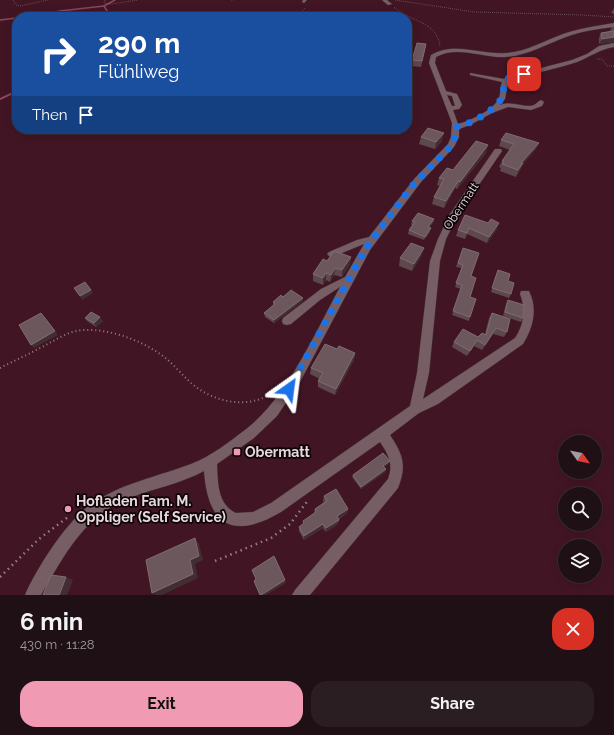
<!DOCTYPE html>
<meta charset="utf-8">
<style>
:root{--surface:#1e1014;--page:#2b1e22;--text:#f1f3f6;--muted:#a19da0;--line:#3c3034;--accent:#f19ab3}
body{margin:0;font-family:Raleway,sans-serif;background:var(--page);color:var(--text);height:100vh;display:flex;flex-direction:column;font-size:15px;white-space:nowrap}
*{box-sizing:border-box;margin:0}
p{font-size:13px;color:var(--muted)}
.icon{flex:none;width:22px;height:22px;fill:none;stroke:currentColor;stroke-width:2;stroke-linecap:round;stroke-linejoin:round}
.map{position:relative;height:595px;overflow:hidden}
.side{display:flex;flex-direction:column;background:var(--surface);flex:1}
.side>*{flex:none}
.hud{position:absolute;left:12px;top:12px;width:400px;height:122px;border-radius:16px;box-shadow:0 2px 10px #0003,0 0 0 1px var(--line);background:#1a4fa0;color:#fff;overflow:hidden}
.needle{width:26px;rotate:123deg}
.fabs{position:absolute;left:558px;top:435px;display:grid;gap:8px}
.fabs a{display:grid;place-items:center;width:44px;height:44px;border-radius:50%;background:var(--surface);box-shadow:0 2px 10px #0003,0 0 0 1px var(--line);font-size:20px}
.pin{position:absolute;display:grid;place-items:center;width:34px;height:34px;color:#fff;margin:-17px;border-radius:8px;box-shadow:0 2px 6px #0006}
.me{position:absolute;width:44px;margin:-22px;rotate:31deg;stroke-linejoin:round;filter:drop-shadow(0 0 3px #0008)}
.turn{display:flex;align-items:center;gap:14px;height:84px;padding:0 20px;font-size:18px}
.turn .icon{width:52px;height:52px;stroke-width:2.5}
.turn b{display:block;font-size:28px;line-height:34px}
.then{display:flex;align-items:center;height:38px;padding:0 20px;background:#0003;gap:8px;font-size:15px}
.round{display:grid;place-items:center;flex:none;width:42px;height:42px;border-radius:16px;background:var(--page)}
.overview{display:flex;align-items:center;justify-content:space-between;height:68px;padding:0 20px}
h1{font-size:24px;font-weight:700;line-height:30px}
.cta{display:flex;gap:8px;margin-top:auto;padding:8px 20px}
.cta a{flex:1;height:46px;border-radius:16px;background:var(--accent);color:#111;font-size:16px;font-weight:700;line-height:46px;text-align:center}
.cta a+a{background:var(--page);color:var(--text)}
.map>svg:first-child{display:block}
.green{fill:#421525;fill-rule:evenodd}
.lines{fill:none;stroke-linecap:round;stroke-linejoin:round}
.stream-far1{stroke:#8d465d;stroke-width:1.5}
.stream{stroke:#8d465d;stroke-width:2}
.minor-casing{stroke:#3f3135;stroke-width:1}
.path-far2{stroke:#918085;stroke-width:1;stroke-dasharray:0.5 1.5;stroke-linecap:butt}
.path-far1{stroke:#918085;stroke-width:2;stroke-dasharray:1 3;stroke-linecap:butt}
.path{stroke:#918085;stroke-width:2.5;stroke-dasharray:1.5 4;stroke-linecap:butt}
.minor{fill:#765e64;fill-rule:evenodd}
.wall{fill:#5d484e}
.shaded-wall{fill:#422d33}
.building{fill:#6c575d;stroke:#7f6c71}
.route{stroke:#1a73e8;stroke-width:7;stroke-dasharray:0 12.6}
.poi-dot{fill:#f19ab3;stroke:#0c0406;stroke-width:1.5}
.labels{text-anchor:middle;stroke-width:3.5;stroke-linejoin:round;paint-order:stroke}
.street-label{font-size:12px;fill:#e7d8dc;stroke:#0c0406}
.near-poi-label{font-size:14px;font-weight:bold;fill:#e7d8dc;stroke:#0c0406;text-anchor:start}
</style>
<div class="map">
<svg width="614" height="595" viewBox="0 0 614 595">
<rect width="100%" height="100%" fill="#28151b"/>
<path class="green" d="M 0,0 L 614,0 L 614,595 L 0,595 ZM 17,17 L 407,17 L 407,129 L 17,129 ZM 565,442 L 595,442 L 595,472 L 565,472 ZM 565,494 L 595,494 L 595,524 L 565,524 ZM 565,546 L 595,546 L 595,576 L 565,576 Z"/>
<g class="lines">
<g class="stream-far1">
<polyline points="28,17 60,11 104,6"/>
<polyline points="104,17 107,11 104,6 115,0"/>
<polyline points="0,20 17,18"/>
</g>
<polyline class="stream" points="0,99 17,91"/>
<g class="minor-casing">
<g id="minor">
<polygon points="303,0 307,0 304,3 302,2"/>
<polygon points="382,0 387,0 392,4 388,5"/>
<path d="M 614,23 L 614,27 C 598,29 581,31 566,37 C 546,44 527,56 505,57 C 483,58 457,45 436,57 L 435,63 L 446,91 L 457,94 L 462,105 L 459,109 L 453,110 L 458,124 C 470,121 494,110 499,98 C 501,93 500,87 502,82 L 470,75 L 470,73 L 504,79 L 506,77 L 572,60 L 587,54 L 599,46 L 614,43 L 614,47 C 600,49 590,57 577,62 C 556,69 534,73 513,79 L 533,77 L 535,78 L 535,80 L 508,83 L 505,99 L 500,105 C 511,101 520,106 530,106 C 535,106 537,102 541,100 L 544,102 L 542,106 L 531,110 L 508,107 L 492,113 L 470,125 L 459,129 L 459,137 L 454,147 L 421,182 L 370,250 L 300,382 L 277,416 L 254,438 L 217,464 C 218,482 217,504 236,513 L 253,512 L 271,503 L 410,406 L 417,373 L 430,261 L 438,239 L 450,214 L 495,149 L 501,149 L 502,151 L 457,217 L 446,239 L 440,261 L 429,373 L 423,399 L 515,338 C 524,325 526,309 520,294 L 521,291 L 529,291 C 538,309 533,328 523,344 L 438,404 L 419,413 L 390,435 C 403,455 407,465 398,488 L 310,595 L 292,595 L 295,590 L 388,479 C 394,464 388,454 380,442 L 281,512 C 233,540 208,526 204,471 C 182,483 156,488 132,497 C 85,514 65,554 41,595 L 25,595 C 36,569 67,521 90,505 C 121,483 157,477 191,464 C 210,457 229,442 245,430 C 287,398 315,333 340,287 L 320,300 L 291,324 L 287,325 L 283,324 L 282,321 L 283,318 L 321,289 L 345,277 L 364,244 L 332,257 L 329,256 L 327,254 L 329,252 L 357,240 L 369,237 L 415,178 L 448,144 L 451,137 L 452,123 L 429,63 L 431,55 C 455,41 480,55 506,53 C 526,52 544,41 563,34 C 580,28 597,26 614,23 ZM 447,95 L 452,96 L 455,106 L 452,106 Z"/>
</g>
</g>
<g class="path-far2">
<polyline points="13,0 16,5 20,6 48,0"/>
<polyline points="105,0 104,3 111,4 138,0"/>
<polyline points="231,0 234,0"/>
<polyline points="395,0 474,12 582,15 614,17"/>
<path d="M 394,7 C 410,22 438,21 440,47"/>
<polyline points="299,17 305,8"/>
<polyline points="597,59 602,59 607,66 614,66"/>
</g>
<path class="path-far1" d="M 0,368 C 13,361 26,356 38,349 C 53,342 68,330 85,330 C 110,329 140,340 160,354 C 172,362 180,373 191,383 C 213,402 247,410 272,393"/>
<g class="path">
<polyline points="215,561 271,538 290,524 309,499"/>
<polyline points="0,577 39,539 68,517"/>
</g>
<use href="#minor" class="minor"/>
</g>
<g class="wall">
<polygon points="614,8 614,14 611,13"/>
<polygon points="612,27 614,27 614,42 599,44 599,38 601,33 610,31"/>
<polygon points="426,44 421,67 411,66 412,60"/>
<polygon points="421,137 442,141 435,149 419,144"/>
<polygon points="501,140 536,149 523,164 520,170 516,177 500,171 501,168 499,167 502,161 510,150 499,146"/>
<polygon points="486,153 457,189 455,188 444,208 432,204 434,197 440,186 437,185 439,178"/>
<polygon points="434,219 433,223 429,227 430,232 424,240 408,234 409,230 413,225 411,225 412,221"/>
<polygon points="488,223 497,229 487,243 467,234 465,239 456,236 458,230"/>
<polygon points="463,248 471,276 470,317 469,321 452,315 461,289 455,287 462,268 456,267"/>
<polygon points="422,255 412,271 399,266 400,258"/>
<polygon points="351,257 350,264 342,277 334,275 330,282 326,280 323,285 313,281 313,274 327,261"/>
<polygon points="498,270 511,294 509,298 491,292"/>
<polygon points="283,297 303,301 274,323 265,317 264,313 273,305 273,302"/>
<polygon points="508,300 523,318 521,322 503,316 506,304"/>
<polygon points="492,313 507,332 504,337 493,334 482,350 474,346 467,356 452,347 454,342 478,337 485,334 489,318"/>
<polygon points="85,318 103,321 96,327 87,321"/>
<polygon points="337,349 355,353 354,360 335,395 318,387 318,381 320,379 310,374 311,368"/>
<polygon points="389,464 384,467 386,469 385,472 361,489 352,477 353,475"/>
<polygon points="324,496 348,509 347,513 339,519 338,524 326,532 323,528 304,540 299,531 299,527 303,524 303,521 314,513 315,509 324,502 323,501"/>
</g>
<g class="shaded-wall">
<polygon points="614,37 614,42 599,44 602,39"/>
<polygon points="444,133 442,141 435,149 436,142"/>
<polygon points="539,143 536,149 523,164 520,170 516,177 521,163"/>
<polygon points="488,145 486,153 457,189 460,182"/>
<polygon points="458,181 455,188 444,208 446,201"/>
<polygon points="434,219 433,223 427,231 428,227"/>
<polygon points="499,223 497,229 487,243 489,237"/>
<polygon points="431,228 430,232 424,240 425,237"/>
<polygon points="424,248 422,255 412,271 414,264"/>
<polygon points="351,257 350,264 342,277 342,270"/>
<polygon points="335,268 334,275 330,282 331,275"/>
<polygon points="326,273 326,280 323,285 323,278"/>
<polygon points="91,290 93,293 82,300 80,296"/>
<polygon points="303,298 303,301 274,323 274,320"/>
<polygon points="100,317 103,321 96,327 94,323"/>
<polygon points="496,328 493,334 482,350 485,345"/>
<polygon points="55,331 58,335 34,348 31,345"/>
<polygon points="477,340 474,346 467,356 470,351"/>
<polygon points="355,353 354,360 335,395 336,389"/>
<polygon points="390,461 389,464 382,468 383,466"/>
<polygon points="386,469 385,472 361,489 361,487"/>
<polygon points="348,509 347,513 336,520 337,516"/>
<polygon points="339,520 338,524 326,532 326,528"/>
<polygon points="323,524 323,528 304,540 304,536"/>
<polygon points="195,538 199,544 203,560 195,564 198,578 162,595 156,595 152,593"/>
<polygon points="66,577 73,580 67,595 59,595"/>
<polygon points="285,580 286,583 266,595 261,595"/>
</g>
<g class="building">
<polygon points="614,31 614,37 602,39 601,33"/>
<polygon points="417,43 426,44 422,61 412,60"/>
<polygon points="428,128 444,133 436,142 421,137"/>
<polygon points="506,133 539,143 521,163 523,163 518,170 502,164 504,162 502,161 514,144 501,140"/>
<polygon points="476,141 488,145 460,182 458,181 446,201 434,197 444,179 439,178 447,168 453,170"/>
<polygon points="418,213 434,219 428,227 431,228 425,237 409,230 415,222 412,221"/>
<polygon points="465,215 488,223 491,219 499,223 489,237 469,228 467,233 458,230"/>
<polygon points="411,243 424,248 414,264 400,258"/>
<polygon points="463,248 479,253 471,276 476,278 470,297 476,299 470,317 453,311 462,285 456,283 463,265 458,263"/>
<polygon points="334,251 351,257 342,270 335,268 331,275 326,273 323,278 313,274 323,259 327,261"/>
<polygon points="498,270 510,274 508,281 514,283 511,294 492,288"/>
<polygon points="85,282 91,290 80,296 74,288"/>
<polygon points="291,290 303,298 274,320 264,313 275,304 273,302 281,295 283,297"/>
<polygon points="508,300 524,305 523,318 505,312"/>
<polygon points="91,312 100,317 94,323 85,318"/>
<polygon points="41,313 55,331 31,345 19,325"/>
<polygon points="492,313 510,319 507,332 496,328 485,345 477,340 470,351 454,342 463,329 478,337 482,333 486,335"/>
<polygon points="325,344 337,349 339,346 355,353 336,389 318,381 323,373 311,368"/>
<polygon points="383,453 390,461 383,466 386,469 361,487 353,475"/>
<polygon points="336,489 348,509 337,516 339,520 326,528 323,524 304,536 299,527 304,523 303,521 316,512 315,509 327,501 324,496"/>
<polygon points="195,538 199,556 190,560 193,574 152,593 146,560"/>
<polygon points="274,556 285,580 261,595 260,595 254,581 256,579 252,570"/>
<polygon points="51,575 66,577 60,593 59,595 43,595"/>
</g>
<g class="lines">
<path class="route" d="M 289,389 L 366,248 L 412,186 L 451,146 L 455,136 L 456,127 C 468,126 495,110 501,99 C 504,94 503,87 505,81 L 510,77 L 524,74"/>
</g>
<g class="poi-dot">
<rect x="233" y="448" width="8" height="8" rx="2"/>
<circle cx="68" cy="509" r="4"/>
</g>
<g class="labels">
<g class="street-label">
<text transform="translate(461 206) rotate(-57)" y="4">Obermatt</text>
</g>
<g class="near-poi-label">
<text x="245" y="457">Obermatt</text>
<text x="76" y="506">Hofladen Fam. M.<tspan x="76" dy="16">Oppliger (Self Service)</tspan></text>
</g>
</g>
</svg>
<div class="fabs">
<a><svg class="needle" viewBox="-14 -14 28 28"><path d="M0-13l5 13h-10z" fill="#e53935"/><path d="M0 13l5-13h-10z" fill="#a19da0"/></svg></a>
<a><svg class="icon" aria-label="search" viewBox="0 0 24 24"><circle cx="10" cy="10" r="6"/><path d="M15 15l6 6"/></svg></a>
<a><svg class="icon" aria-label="layers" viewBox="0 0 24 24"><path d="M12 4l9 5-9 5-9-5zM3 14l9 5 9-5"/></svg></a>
</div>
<div class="pin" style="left:524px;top:74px;background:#d93025"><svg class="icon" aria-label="arrive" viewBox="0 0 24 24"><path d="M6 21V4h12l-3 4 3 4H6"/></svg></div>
<svg class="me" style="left:289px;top:389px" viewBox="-20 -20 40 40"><path d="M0-17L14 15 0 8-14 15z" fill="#1a73e8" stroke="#fff" stroke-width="4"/></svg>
<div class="hud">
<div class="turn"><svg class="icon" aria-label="right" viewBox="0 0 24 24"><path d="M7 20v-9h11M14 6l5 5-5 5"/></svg><div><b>290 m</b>Flühliweg</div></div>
<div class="then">Then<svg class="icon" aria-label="arrive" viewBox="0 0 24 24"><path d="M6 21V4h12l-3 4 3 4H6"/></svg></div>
</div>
</div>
<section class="side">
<div class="overview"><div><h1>6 min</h1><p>430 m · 11:28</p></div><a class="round" style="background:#d93025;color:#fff"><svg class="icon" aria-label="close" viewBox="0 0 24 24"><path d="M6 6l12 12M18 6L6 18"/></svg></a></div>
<div class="cta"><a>Exit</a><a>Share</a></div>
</section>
